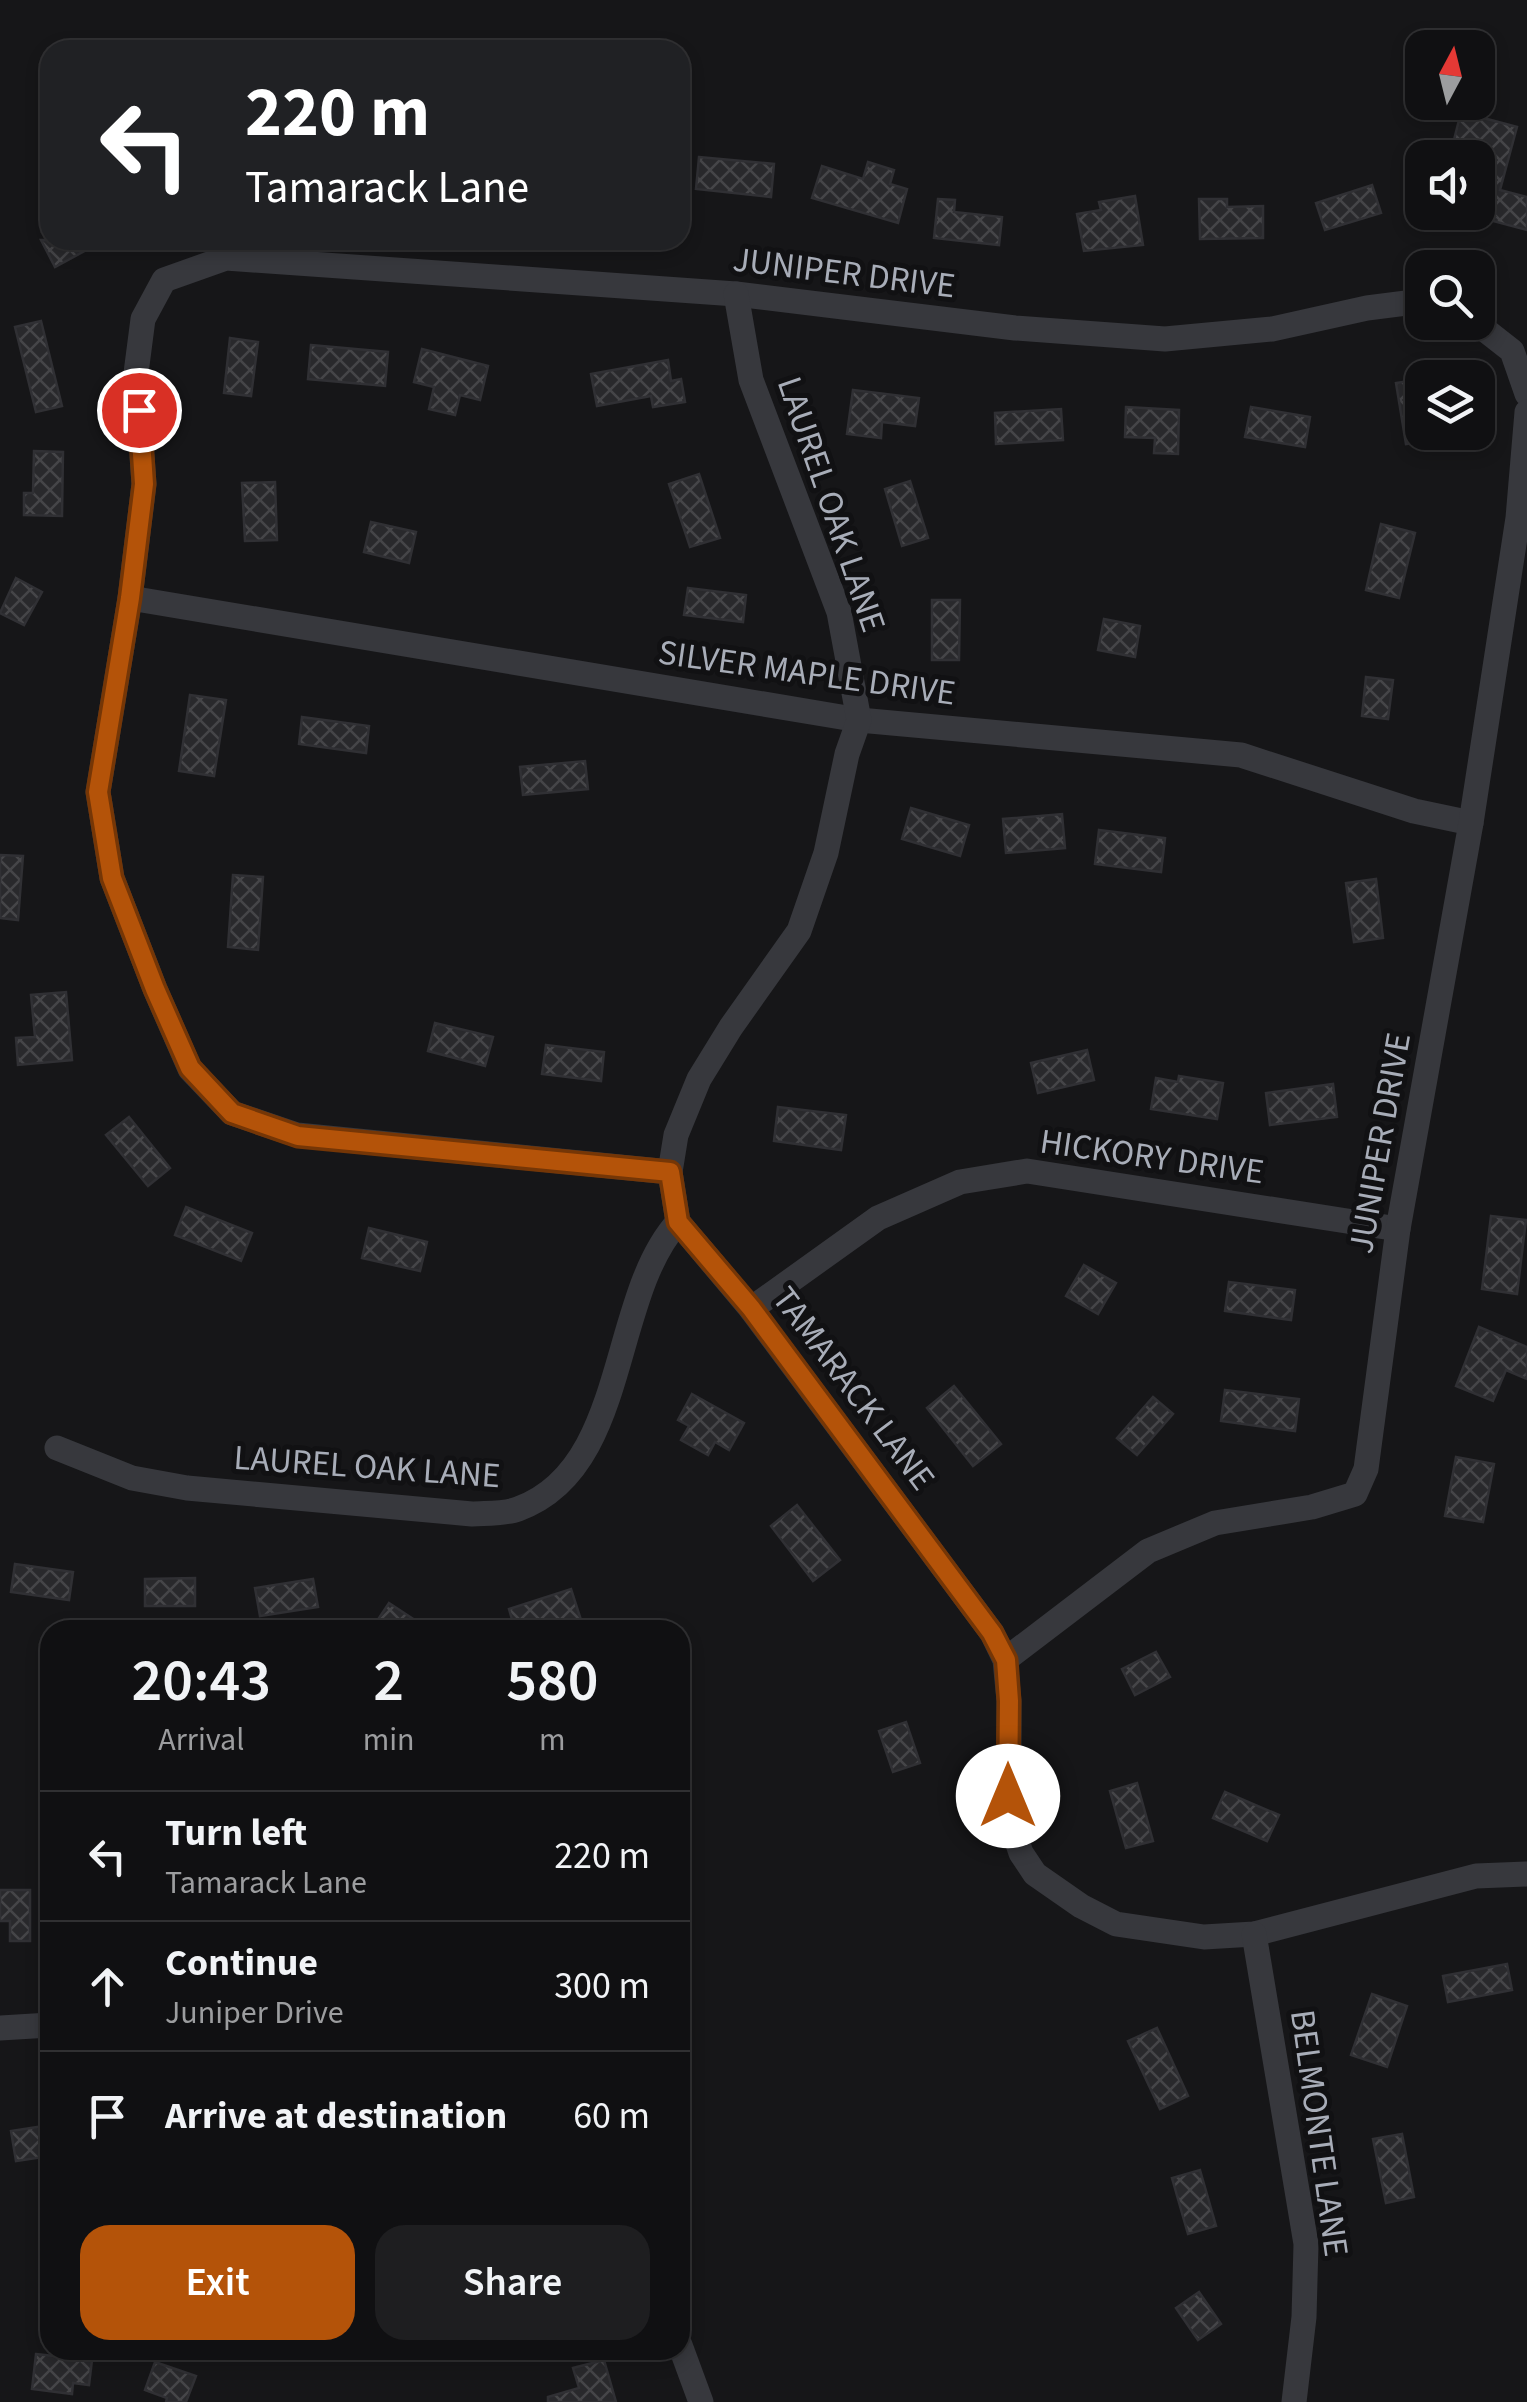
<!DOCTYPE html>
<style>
:root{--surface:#101012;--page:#1e1e20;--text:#f1f3f6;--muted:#9c9d9f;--line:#303032;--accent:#b45309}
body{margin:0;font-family:"Source Sans 3",sans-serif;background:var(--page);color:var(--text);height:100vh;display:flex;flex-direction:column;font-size:38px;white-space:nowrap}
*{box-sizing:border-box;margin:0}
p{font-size:32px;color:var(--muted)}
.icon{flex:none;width:55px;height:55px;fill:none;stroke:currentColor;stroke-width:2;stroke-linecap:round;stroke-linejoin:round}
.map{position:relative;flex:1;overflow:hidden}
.sheet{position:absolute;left:40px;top:1620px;width:650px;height:740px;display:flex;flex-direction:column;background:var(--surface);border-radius:30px;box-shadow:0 5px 15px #0003,0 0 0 2px var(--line)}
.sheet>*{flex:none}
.banner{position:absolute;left:40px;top:40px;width:650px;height:210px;border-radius:30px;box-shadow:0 5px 15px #0003,0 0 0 2px var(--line);background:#202124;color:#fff;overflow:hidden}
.needle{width:65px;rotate:7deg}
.tools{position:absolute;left:1405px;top:30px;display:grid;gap:20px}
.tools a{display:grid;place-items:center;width:90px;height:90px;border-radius:20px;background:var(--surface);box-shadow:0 5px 15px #0003,0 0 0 2px var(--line);font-size:50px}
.pin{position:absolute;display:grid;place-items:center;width:85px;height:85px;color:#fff;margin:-42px;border:5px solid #fff;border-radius:50%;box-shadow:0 2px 10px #0007}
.me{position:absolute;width:110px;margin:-55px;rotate:0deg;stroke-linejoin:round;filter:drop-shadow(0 0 8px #0008)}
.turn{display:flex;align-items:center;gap:35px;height:210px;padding:0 40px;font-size:45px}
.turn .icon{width:130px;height:130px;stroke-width:2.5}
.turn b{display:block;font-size:70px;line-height:85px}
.eta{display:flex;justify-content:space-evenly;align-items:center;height:170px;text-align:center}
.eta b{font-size:60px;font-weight:600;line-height:70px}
.button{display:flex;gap:20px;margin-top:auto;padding:20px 40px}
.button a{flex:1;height:115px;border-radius:30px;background:var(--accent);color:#fff;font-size:40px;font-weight:600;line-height:115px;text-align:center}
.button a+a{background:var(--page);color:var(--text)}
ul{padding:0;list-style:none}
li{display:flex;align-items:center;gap:30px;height:130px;padding:0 40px;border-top:2px solid var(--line)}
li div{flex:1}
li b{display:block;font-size:38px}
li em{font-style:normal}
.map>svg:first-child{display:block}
.building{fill:url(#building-cross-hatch);stroke:#303034;stroke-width:2.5}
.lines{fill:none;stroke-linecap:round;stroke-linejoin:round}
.minor{stroke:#37383d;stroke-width:25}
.route-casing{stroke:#753606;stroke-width:25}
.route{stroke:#b45309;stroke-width:18}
.labels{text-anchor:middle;stroke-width:10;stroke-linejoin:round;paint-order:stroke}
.street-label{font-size:35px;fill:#a8adb8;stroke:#111113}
</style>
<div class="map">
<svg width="1527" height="2402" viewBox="0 0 1527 2402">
<defs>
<pattern id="building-cross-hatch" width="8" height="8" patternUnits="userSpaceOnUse" patternTransform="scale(2.5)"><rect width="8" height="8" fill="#29292c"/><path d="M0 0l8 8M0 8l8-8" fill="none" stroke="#454548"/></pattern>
</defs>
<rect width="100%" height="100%" fill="#161618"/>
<g class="building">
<polygon points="1461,112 1517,127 1500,190 1527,197 1527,230 1493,221 1495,217 1478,212 1478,196 1486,162 1451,152"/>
<polygon points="699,157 774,164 771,197 696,189"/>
<polygon points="868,162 894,170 890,184 907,189 898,223 812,198 822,166 863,179"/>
<polygon points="1372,185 1381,213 1325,230 1316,203"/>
<polygon points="1135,196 1143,245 1084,251 1077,214 1101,210 1099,202"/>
<polygon points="938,199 955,200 954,212 1002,217 999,245 934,238"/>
<polygon points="1199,199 1227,199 1227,207 1263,206 1263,238 1200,239"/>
<polygon points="41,240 105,240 55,267"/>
<polygon points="41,321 62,406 36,412 15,327"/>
<polygon points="230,338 258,342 251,396 224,393"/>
<polygon points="311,345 388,352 385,386 308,379"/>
<polygon points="422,349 488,366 480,400 460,395 455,415 429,409 434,387 414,382"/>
<polygon points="668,360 671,381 681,379 685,402 653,407 651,396 597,406 591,374"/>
<polygon points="1422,379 1422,442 1406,444 1396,383"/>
<polygon points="853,390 919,398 915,426 882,422 881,438 847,434"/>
<polygon points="1126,407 1179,410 1178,454 1154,453 1155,438 1125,437"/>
<polygon points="1251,407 1310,417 1305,447 1245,437"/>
<polygon points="1061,409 1063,440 996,444 995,413"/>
<polygon points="34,451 63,452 62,516 24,515 24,493 33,493"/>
<polygon points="699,474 720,538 690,547 669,484"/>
<polygon points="910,481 928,538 902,546 885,489"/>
<polygon points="275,482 277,540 245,541 242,483"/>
<polygon points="371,522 416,532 409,563 364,552"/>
<polygon points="1381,524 1415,533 1399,598 1366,590"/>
<polygon points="16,578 42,592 24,625 0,613"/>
<polygon points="688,588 746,595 743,622 684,615"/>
<polygon points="932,600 960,600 959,660 932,660"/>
<polygon points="1104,619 1140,626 1135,657 1098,650"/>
<polygon points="1366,677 1393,680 1388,719 1362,716"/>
<polygon points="190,695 226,700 214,776 179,771"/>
<polygon points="302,717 369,726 366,753 299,744"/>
<polygon points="585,761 588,789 523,795 520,767"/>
<polygon points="911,808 969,825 960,856 902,839"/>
<polygon points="1062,814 1065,848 1006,853 1003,819"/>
<polygon points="1099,830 1165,838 1161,872 1095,864"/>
<polygon points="0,855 23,856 18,920 0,918"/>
<polygon points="233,875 263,877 258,950 228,947"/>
<polygon points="1376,879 1383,938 1354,942 1346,883"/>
<polygon points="66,992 72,1060 18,1065 16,1038 35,1037 31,995"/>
<polygon points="435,1023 493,1037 485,1066 428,1051"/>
<polygon points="546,1045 604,1052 601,1081 542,1074"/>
<polygon points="1087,1050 1094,1080 1038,1093 1031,1063"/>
<polygon points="1179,1076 1223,1083 1217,1119 1151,1109 1156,1078 1178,1082"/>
<polygon points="1333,1084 1337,1117 1270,1125 1266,1093"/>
<polygon points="778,1107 846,1115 841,1150 774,1141"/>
<polygon points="129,1117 170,1168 148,1186 106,1135"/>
<polygon points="186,1207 252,1233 241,1261 175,1235"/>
<polygon points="1491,1216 1526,1220 1517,1294 1482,1289"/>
<polygon points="369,1228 427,1242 420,1271 362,1258"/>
<polygon points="1084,1265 1116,1283 1098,1314 1066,1296"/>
<polygon points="1229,1282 1295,1290 1291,1320 1225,1311"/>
<polygon points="1479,1327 1527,1347 1527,1379 1506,1370 1493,1401 1456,1386"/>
<polygon points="954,1386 1001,1444 973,1466 927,1408"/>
<polygon points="1225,1390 1299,1399 1295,1431 1221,1421"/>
<polygon points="692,1394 744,1423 729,1450 715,1442 708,1455 681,1440 689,1426 678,1420"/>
<polygon points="1153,1397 1173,1414 1137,1455 1117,1438"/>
<polygon points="1456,1457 1494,1464 1483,1522 1445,1516"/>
<polygon points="797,1505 840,1560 813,1581 771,1526"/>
<polygon points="15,1564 73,1572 69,1600 11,1592"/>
<polygon points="195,1578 195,1606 145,1606 145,1579"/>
<polygon points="313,1579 318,1607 260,1616 255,1588"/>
<polygon points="571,1589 581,1620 551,1630 515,1630 509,1609"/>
<polygon points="389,1603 430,1630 371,1630"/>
<polygon points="1156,1652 1170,1677 1135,1695 1122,1669"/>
<polygon points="906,1722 920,1763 893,1772 879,1731"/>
<polygon points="1137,1783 1153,1841 1126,1848 1110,1791"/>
<polygon points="1225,1792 1279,1815 1267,1841 1213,1818"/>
<polygon points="0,1890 30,1890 30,1941 10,1941 10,1921 0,1921"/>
<polygon points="1507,1964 1512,1990 1448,2002 1443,1976"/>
<polygon points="1372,1994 1407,2006 1387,2067 1351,2055"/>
<polygon points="1157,2028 1188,2096 1160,2109 1128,2041"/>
<polygon points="50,2125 50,2156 16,2161 11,2131"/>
<polygon points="1402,2134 1414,2197 1386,2203 1373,2139"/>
<polygon points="1200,2170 1216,2226 1188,2234 1172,2178"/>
<polygon points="1199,2292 1221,2324 1198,2340 1176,2308"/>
<polygon points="36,2354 92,2360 89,2385 73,2383 72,2394 32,2389"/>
<polygon points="604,2360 616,2402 548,2402 548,2397 579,2388 573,2368"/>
<polygon points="155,2362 196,2376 186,2402 166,2402 167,2398 145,2390"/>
</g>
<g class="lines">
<g class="minor">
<polyline points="1422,301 1367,308 1272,329 1165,339 1015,328 736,294 226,258 164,280 143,319 136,373 144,484 130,598 98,792 112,878 155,989 190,1069 232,1113 297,1135 670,1172 678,1222 751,1309 992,1633 1005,1660 1009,1701 1009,1817 1021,1853 1035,1874 1081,1906 1116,1924 1204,1937 1254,1934 1476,1876 1527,1874"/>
<polyline points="1475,322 1512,351 1527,394"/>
<polyline points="130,598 859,720 1241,755 1414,811 1471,823"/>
<polyline points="670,1172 676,1135 699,1079 731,1027 799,931 826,853 847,754 859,720 839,612 751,380 736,294"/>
<polyline points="751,1309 878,1218 960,1182 1027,1171 1398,1229"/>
<path d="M 57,1448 L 132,1478 L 187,1488 L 472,1514 C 487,1513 505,1514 518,1509 C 629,1469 609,1298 678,1222"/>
<polyline points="1005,1660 1148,1551 1215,1523 1312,1507 1355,1494 1366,1469 1398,1229 1471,823 1518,518 1527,412"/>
<polyline points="1254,1934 1306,2244 1304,2317 1294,2402"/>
<polyline points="0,2028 50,2025"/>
<polyline points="680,2345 701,2402"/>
</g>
</g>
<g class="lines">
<g class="route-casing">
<polyline id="route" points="139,410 144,484 130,598 98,792 112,878 155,989 190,1068 232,1113 298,1136 670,1172 678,1222 751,1308 992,1633 1006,1660 1009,1701 1008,1796"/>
</g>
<use href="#route" class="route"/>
</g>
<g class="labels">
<g class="street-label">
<text transform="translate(844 272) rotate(7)" y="12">JUNIPER DRIVE</text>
<text transform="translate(832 504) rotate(71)" y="12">LAUREL OAK LANE</text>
<text transform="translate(807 672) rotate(8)" y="12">SILVER MAPLE DRIVE</text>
<text transform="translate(1379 1143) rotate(-80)" y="12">JUNIPER DRIVE</text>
<text transform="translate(1152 1156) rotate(8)" y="12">HICKORY DRIVE</text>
<text transform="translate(854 1388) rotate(53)" y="12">TAMARACK LANE</text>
<text transform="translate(367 1466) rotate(4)" y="12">LAUREL OAK LANE</text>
<text transform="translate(1320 2133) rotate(82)" y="12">BELMONTE LANE</text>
</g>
</g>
</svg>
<div class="tools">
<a><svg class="needle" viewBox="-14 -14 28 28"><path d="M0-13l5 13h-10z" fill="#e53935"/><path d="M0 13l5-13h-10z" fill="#9c9d9f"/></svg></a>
<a><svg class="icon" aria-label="sound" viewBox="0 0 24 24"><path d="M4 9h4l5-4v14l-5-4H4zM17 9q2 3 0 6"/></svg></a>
<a><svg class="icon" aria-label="search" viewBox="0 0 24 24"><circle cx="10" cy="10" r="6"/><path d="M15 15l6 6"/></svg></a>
<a><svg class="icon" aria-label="layers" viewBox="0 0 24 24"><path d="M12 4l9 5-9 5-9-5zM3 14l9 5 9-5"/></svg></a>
</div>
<div class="pin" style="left:139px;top:410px;background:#d93025"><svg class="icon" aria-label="arrive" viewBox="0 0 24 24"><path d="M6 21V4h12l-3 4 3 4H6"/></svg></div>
<svg class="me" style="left:1008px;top:1796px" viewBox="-20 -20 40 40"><circle r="19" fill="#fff"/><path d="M0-13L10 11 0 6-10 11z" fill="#b45309"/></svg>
<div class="banner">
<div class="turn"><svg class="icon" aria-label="left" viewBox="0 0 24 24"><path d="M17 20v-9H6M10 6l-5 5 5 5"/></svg><div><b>220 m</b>Tamarack Lane</div></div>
</div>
<section class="sheet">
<div class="eta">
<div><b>20:43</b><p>Arrival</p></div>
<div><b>2</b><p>min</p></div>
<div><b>580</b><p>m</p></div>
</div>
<ul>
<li><svg class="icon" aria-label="left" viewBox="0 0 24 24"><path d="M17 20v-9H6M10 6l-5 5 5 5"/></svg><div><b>Turn left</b><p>Tamarack Lane</p></div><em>220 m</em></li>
<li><svg class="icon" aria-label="ahead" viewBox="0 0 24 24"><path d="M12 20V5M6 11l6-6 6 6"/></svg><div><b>Continue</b><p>Juniper Drive</p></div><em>300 m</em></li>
<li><svg class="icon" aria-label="arrive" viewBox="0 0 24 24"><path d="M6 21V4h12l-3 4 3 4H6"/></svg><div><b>Arrive at destination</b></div><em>60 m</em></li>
</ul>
<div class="button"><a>Exit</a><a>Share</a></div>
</section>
</div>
